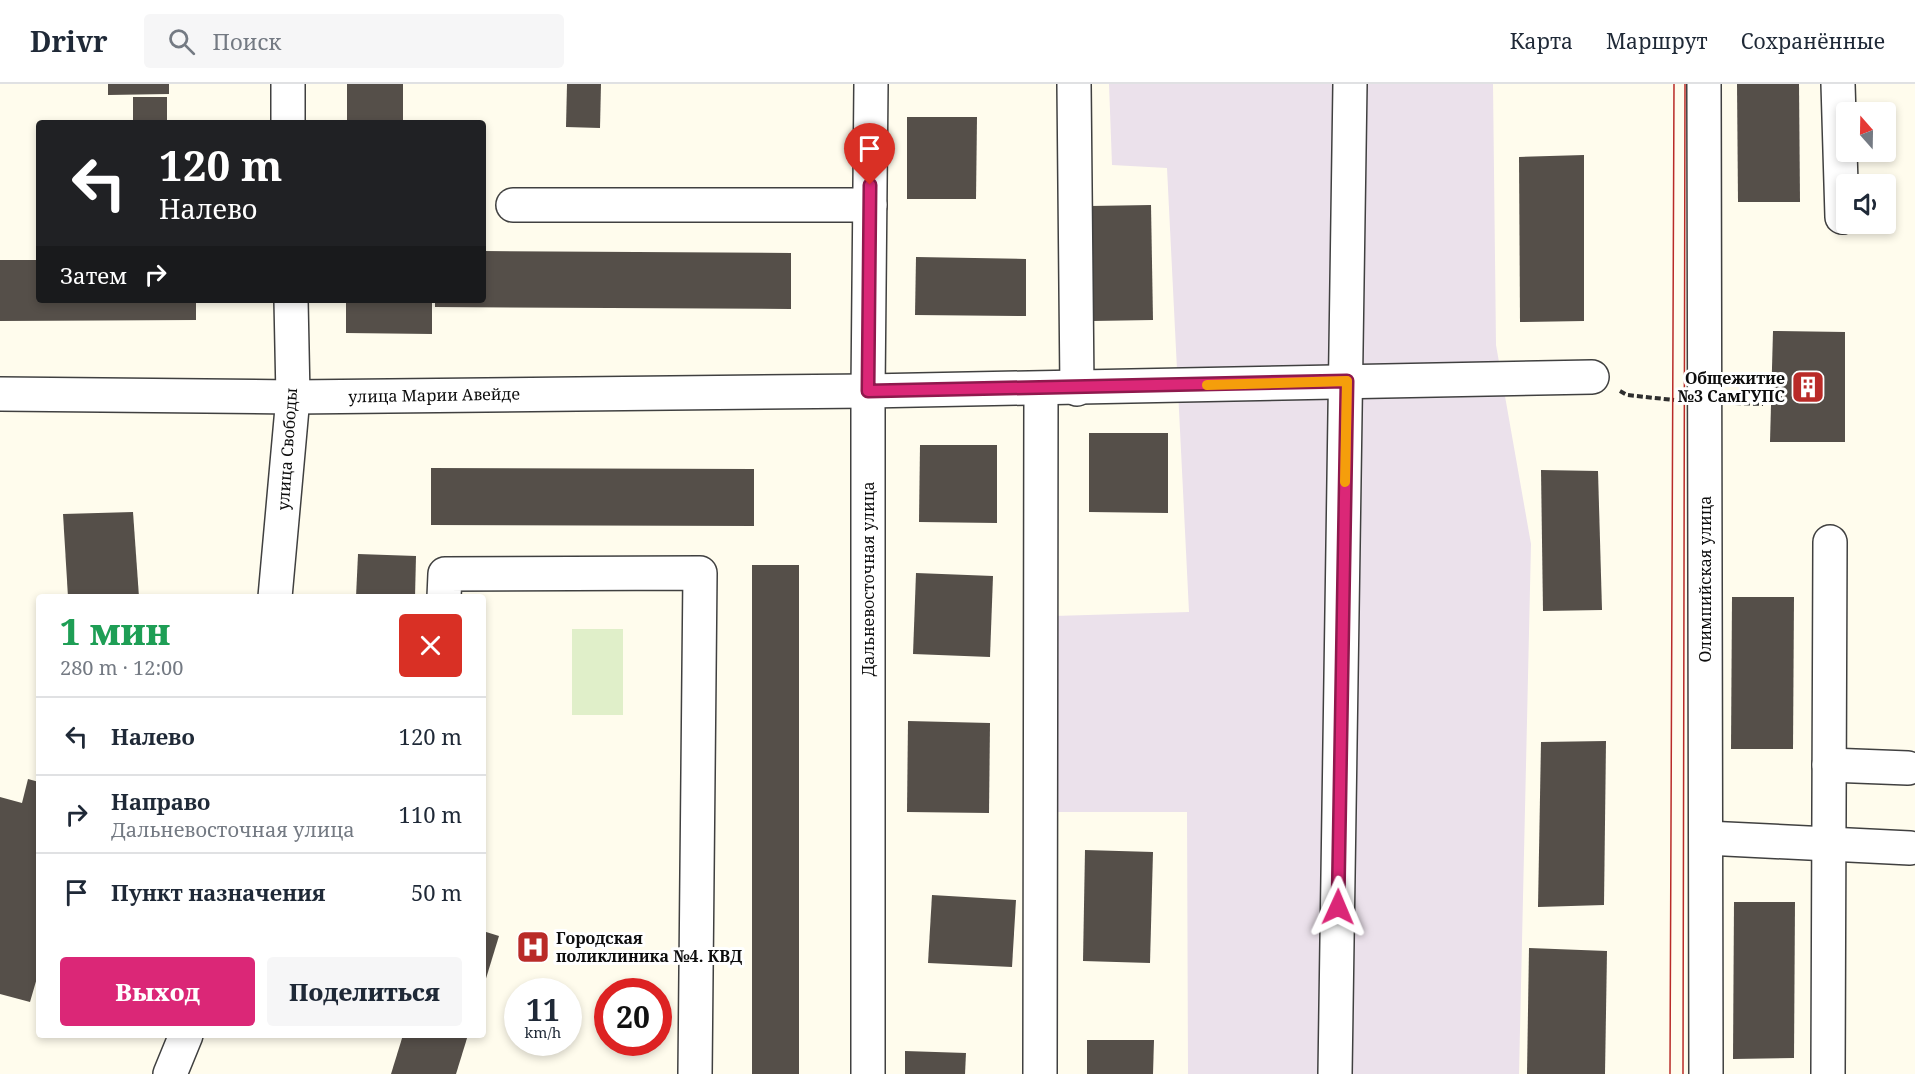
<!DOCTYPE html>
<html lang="ru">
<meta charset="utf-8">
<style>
:root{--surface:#fff;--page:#f6f6f7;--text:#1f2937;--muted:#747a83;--line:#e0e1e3;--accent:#db2777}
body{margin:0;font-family:"Noto Serif",serif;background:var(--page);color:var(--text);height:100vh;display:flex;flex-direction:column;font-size:22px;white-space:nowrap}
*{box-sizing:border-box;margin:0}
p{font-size:20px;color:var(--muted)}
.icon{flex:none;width:33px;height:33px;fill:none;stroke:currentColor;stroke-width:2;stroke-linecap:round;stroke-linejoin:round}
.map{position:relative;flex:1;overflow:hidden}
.panel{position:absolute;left:36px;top:510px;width:450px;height:444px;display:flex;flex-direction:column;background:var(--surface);border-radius:6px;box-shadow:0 3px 9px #0003}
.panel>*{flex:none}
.guide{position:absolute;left:36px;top:36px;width:450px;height:183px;border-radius:6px;box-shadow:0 3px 9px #0003;background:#202124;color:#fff;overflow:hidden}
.needle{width:39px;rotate:340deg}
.buttons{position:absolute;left:1836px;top:18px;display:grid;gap:12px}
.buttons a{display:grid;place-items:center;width:60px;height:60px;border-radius:6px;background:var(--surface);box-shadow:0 3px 9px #0003;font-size:30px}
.speed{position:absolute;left:504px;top:894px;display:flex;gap:12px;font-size:30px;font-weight:700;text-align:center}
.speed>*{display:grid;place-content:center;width:78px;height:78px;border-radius:50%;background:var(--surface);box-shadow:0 3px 9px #0003;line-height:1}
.speed small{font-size:15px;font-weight:400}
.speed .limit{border:9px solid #d22;background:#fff;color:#111}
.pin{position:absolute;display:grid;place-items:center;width:51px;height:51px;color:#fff;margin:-62px -26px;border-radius:50% 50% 50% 0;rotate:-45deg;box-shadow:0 0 6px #0007}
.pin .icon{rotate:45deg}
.me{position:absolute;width:66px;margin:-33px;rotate:1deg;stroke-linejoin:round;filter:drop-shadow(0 0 4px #0008)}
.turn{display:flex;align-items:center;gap:21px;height:126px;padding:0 24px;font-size:27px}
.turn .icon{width:78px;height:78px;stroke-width:2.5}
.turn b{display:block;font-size:42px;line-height:51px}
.then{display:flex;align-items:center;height:57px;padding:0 24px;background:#0003;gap:12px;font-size:22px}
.round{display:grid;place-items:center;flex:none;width:63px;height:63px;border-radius:6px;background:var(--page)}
.overview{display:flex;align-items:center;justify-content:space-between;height:102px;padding:0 24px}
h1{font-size:36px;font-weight:800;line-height:45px;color:#1e9e55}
.action{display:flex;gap:12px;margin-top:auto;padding:12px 24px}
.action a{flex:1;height:69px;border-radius:6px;background:var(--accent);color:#fff;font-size:24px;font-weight:800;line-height:69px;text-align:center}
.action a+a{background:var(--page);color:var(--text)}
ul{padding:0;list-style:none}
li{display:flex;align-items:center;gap:18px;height:78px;padding:0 24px;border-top:2px solid var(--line)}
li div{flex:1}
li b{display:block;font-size:22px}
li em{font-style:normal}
header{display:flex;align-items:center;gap:36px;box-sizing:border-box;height:84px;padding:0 30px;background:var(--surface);border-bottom:2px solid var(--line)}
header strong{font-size:28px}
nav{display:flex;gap:33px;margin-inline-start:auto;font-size:21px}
.search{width:420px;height:54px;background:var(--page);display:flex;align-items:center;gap:15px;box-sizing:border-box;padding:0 21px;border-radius:6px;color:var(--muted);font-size:22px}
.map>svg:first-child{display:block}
.industrial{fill:#ebe1eb}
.pitch{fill:#e0efc9}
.building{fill:#554f49}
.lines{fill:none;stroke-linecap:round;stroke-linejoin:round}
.minor-casing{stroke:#404040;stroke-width:36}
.path{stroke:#2f2f2f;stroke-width:4;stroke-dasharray:6 3;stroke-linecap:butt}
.minor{stroke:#fff;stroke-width:33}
.tram{stroke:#b92b28;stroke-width:1.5}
.route-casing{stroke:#8e194d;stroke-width:15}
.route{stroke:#db2777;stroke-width:10}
.slow{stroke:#f59e0b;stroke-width:10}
.labels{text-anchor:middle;stroke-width:6;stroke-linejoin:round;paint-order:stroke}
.poi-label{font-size:16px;font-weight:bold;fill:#0d0d0d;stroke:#fff;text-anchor:end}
.street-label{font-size:16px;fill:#0d0d0d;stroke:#fff}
</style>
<header>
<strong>Drivr</strong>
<div class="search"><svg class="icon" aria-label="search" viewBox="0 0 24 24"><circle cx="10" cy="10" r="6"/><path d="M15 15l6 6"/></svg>Поиск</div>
<nav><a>Карта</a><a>Маршрут</a><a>Сохранённые</a></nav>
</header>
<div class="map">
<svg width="1915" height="990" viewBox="0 0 1915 990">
<rect width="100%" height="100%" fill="#fffced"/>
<polygon class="industrial" points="1109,0 1493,0 1496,261 1531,460 1519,990 1188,990 1187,728 1055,728 1054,532 1189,528 1167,84 1112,81"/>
<rect class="pitch" x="572" y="545" width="51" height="86"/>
<g class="building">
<polygon points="108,0 169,0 169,10 108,11"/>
<rect x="347" y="0" width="56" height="39"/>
<polygon points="567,0 601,0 600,44 566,43"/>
<polygon points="1737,0 1799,0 1800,118 1738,118"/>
<rect x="133" y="13" width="34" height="26"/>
<polygon points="907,33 977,33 976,115 907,115"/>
<polygon points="1584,71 1584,237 1520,238 1519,73"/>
<polygon points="1151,121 1153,236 1092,237 1090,122"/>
<polygon points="483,167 791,169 791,225 435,223 435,216 483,216"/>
<polygon points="916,173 1026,175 1026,232 915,231"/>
<polygon points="0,176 39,176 39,216 196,216 196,236 0,237"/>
<polygon points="346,216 432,216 432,250 346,249"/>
<polygon points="1773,247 1845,248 1845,358 1770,358"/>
<polygon points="1089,349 1168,349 1168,429 1089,428"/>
<polygon points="920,361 997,361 997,439 919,438"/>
<polygon points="431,384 754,385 754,442 431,441"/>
<polygon points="1541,386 1598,387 1602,526 1543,527"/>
<polygon points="133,428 139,513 68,513 63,430"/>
<polygon points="358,470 416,472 415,513 356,513"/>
<rect x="752" y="481" width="47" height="509"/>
<polygon points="916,489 993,492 990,573 913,570"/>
<polygon points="1732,513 1794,513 1793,665 1731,665"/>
<polygon points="908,637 990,639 989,729 907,728"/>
<polygon points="1606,657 1604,821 1538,823 1541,658"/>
<polygon points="28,695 39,698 36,723 39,724 39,887 30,918 0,910 0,713 22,719"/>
<polygon points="1085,766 1153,768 1150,879 1083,877"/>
<polygon points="932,811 1016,816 1012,883 928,879"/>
<polygon points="1734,818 1795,818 1794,974 1733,975"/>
<polygon points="483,847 499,852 484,901 483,901"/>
<polygon points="1529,864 1607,867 1605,990 1527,990"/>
<polygon points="403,951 468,951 456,990 391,990"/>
<polygon points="1087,956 1154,956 1153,990 1087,990"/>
<polygon points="905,967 966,969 965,990 905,990"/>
</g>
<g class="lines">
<g class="minor-casing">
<g id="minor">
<polyline points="288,0 288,39"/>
<polyline points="1074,0 1077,305"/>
<polyline points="1704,0 1706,990"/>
<polyline points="1838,0 1842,133"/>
<polyline points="513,121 870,121"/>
<polyline points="0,310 293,313 868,307 1592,293"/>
<polyline points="275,513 293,313 291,216"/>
<polyline points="444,513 445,490 700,489 695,990"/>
<polyline points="1829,681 1908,684"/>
<polyline points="1706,754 1910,764"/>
<polyline points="170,990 186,951"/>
<polyline points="868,990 868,307 871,0"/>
<polyline points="1040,990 1041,305"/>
<polyline points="1335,990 1350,0"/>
<polyline points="1828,990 1830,458"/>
</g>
</g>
<g class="path">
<polyline points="1620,307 1627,311 1674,316"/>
<polyline points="1735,319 1763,320"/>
</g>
<use href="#minor" class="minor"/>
<g class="tram">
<polyline points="1670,990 1674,0"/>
<polyline points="1683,990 1685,0"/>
</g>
</g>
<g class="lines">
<g class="route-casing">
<polyline id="route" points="870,101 868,307 1347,297 1338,823"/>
</g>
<use href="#route" class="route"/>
<polyline class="slow" points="1207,301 1347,297 1345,398"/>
</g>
<defs>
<g id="building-square" transform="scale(1.725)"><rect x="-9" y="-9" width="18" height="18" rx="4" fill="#b92b28" stroke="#fff"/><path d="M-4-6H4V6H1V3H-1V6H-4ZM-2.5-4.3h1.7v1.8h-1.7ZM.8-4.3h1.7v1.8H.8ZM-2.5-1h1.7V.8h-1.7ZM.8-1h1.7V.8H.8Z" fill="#fff"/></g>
<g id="hospital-square" transform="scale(1.725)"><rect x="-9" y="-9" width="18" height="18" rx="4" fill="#b92b28" stroke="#fff"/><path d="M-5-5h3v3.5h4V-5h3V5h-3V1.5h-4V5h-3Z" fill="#fff"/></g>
</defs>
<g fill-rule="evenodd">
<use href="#building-square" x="1808" y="303"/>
<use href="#hospital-square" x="533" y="863"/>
</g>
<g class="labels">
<g class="poi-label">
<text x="1785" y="300">Общежитие<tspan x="1785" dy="18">№3 СамГУПС</tspan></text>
<text x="556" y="860" text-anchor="start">Городская<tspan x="556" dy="18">поликлиника №4. КВД</tspan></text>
</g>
<g class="street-label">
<text transform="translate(434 311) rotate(-1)" y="6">улица Марии Авейде</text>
<text transform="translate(287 365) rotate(-86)" y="6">улица Свободы</text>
<text transform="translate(868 495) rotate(-90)" y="6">Дальневосточная улица</text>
<text transform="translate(1705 495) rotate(-90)" y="6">Олимпийская улица</text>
</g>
</g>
</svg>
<div class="buttons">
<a><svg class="needle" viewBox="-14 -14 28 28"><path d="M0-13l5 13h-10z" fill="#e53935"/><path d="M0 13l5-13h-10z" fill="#747a83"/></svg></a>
<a><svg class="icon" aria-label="sound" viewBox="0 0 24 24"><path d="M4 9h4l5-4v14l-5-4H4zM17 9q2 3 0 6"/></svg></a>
</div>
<div class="speed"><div>11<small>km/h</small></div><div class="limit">20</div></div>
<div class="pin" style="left:870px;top:101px;background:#d93025"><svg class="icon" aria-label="arrive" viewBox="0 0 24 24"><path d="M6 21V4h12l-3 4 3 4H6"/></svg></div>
<svg class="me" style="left:1338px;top:823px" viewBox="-20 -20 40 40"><path d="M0-17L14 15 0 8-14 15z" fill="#db2777" stroke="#fff" stroke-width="4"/></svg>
<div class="guide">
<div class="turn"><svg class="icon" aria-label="left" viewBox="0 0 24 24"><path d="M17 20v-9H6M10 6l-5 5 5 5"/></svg><div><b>120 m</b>Налево</div></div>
<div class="then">Затем<svg class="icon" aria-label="right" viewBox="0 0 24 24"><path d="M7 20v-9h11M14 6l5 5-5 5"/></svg></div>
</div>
<section class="panel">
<div class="overview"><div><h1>1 мин</h1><p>280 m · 12:00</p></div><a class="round" style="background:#d93025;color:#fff"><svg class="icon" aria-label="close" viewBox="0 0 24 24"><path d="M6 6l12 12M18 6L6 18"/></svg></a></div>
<ul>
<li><svg class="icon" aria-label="left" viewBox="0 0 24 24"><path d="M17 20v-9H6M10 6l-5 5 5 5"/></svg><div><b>Налево</b></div><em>120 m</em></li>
<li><svg class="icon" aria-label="right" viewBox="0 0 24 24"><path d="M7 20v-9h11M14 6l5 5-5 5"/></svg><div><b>Направо</b><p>Дальневосточная улица</p></div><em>110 m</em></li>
<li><svg class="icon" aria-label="arrive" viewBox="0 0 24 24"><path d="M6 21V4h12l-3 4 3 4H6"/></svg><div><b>Пункт назначения</b></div><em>50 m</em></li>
</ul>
<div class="action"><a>Выход</a><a>Поделиться</a></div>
</section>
</div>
